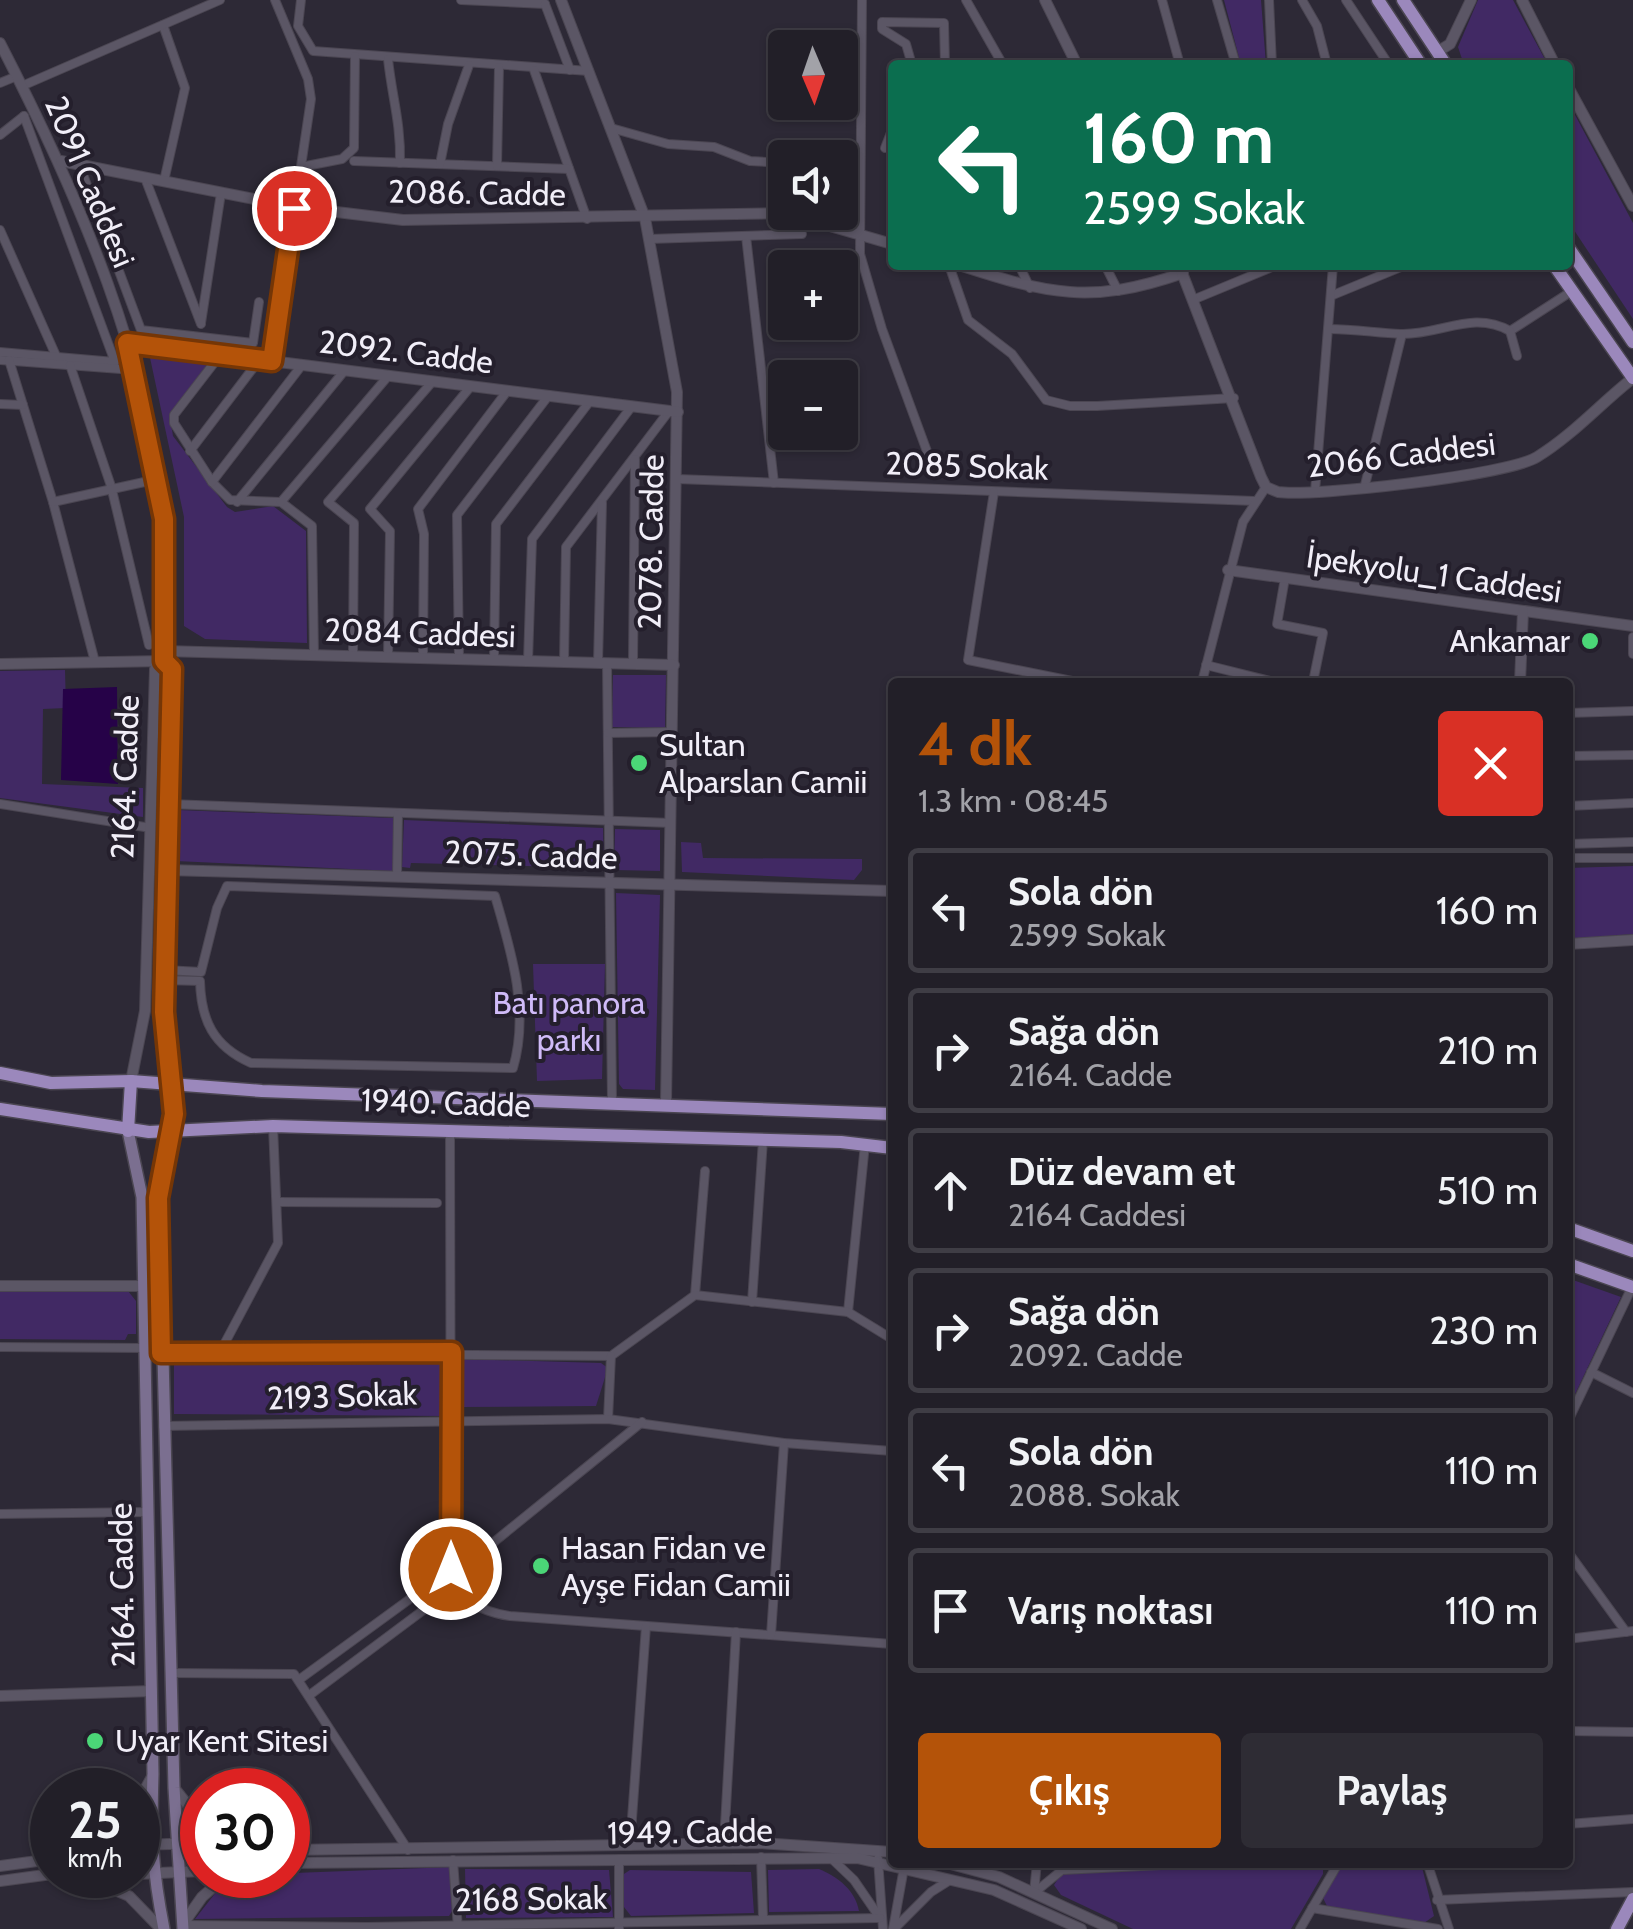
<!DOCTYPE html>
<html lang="tr">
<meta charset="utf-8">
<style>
:root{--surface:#221f28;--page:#2e2c34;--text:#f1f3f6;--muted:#a2a2a8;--line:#3f3d45;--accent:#b45309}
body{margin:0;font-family:Cabin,sans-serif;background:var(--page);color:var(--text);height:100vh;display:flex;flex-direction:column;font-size:38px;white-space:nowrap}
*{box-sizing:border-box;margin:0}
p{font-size:32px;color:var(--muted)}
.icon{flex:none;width:55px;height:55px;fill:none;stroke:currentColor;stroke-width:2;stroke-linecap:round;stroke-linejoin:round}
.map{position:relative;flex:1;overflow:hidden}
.drawer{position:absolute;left:888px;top:678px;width:685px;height:1190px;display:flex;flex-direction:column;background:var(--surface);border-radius:10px;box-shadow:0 2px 8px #0004,0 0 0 2px var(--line)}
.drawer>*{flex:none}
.guide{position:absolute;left:888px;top:60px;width:685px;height:210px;border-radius:10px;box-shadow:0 2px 8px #0004,0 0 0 2px var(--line);background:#0b6e4f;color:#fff;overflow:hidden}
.needle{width:65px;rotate:178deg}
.controls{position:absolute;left:768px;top:30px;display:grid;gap:20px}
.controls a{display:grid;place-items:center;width:90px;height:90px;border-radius:10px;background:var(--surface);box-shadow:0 2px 8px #0004,0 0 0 2px var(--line);font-size:50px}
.speed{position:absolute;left:30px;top:1768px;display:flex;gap:20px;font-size:50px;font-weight:700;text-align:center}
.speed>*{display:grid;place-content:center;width:130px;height:130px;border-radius:50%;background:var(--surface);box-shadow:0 2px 8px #0004,0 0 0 2px var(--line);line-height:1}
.speed small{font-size:25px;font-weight:400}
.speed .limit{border:15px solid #d22;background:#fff;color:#111}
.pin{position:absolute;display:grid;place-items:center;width:85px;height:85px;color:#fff;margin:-42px;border:5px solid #fff;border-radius:50%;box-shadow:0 2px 10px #0007}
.me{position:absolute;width:110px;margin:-55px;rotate:0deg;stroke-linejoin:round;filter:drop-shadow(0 0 8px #0008)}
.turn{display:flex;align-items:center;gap:35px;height:210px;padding:0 30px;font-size:45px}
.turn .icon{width:130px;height:130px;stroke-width:2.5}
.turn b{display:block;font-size:70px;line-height:85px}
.round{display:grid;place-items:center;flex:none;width:105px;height:105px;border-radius:10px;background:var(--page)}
.headline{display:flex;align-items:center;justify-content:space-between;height:170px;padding:0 30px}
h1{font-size:60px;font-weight:700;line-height:75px;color:var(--accent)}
.cta{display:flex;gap:20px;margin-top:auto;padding:20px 30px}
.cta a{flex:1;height:115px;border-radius:10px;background:var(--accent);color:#fff;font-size:40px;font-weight:700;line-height:115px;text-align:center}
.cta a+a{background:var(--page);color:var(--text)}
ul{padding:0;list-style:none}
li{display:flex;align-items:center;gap:30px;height:125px;margin:0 20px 15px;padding:0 10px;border:5px solid var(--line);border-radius:10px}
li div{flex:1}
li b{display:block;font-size:38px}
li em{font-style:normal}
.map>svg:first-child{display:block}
.green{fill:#412964}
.water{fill:#260248}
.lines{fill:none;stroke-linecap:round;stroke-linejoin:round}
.minor-casing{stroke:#4b4652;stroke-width:10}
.tertiary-casing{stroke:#4b4652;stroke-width:12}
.secondary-casing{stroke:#4b4652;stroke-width:14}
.primary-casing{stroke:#4b4652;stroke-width:15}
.minor{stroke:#5b5665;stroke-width:8}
.tertiary{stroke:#5b5665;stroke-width:10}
.secondary{stroke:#7b6f90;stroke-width:11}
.primary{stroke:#9b88bc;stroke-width:12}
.route-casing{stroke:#753606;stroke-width:25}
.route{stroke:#b45309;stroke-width:18}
.poi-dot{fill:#4bd677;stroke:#241f2c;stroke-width:4}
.labels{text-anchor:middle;stroke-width:8;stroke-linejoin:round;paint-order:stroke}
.street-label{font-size:32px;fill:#f1eef8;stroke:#241f2c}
.poi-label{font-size:32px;fill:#f1eef8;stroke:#241f2c;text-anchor:start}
.park-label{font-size:32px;fill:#d0bbf8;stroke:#241f2c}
</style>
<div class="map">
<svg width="1633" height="1929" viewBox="0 0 1633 1929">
<rect width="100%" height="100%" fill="#2d2936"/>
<g class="green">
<polygon points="1224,0 1261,0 1266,65 1241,65"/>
<polygon points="1478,0 1513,0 1548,65 1464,65 1458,47"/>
<polygon points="1568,102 1633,223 1633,319 1568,221"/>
<polygon points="149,353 210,360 170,418 173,436 227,507 235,512 273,506 306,531 307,643 205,639 184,626 184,517"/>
<polygon points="65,670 66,708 43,709 42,784 143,788 143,817 0,798 0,671"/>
<polygon points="613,675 666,675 665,728 612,727"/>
<polygon points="177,810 393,818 393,871 176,861"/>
<polygon points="404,820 603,828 604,868 411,863 410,868 402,867"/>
<polygon points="615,829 660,830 660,871 614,870"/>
<polygon points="681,842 701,843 703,858 862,859 862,870 854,880 682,872"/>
<polygon points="1633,866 1633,934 1568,939 1568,868"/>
<polygon points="616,893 660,895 655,1090 623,1089 619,1084"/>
<polygon points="533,964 605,964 602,1079 537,1081"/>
<polygon points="1573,1280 1621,1297 1568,1409 1568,1292"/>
<polygon points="128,1291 136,1301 136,1334 128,1334 125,1340 0,1339 0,1292"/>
<polygon points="447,1358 443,1416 174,1414 174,1359"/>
<polygon points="461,1359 601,1363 608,1368 596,1406 461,1407"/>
<polygon points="1313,1863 1323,1867 1323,1874 1291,1929 1133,1929 1061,1895 1054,1885 1062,1873"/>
<polygon points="1342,1863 1421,1863 1434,1916 1424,1923 1327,1906 1322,1896"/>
<polygon points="453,1867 454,1908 449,1916 195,1919 217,1891 243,1875"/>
<polygon points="465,1869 609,1870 613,1917 466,1918"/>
<path d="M 819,1869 C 838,1877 855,1890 859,1911 L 769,1912 L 768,1870 Z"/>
<polygon points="630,1870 751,1872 754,1913 631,1916 624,1907 624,1874"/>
</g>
<polygon class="water" points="117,687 118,784 61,780 63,689"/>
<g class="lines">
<g class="minor-casing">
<g id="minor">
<polyline points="301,0 298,26 313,51 589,71"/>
<polyline points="461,0 545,4"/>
<polyline points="862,0 860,254 882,329 932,465"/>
<polyline points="966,0 1003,65"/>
<polyline points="1162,0 1180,65"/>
<polyline points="1217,0 1236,65"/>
<polyline points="1269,0 1272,65"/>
<polyline points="1302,0 1317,26 1327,65"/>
<polyline points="1346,0 1389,65"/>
<polyline points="545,4 570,70"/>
<polyline points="163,25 185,88 164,181"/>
<path d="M 388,59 C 392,97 401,123 400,163"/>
<polyline points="912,65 906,44 882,29 882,22 944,23 945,65"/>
<polyline points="534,70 587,219"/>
<polyline points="0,83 17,76"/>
<polyline points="22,86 220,0"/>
<polyline points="611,128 668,144 714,147 750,161 767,162 794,150 859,156"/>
<polyline points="0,135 24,116"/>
<polyline points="885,148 892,130"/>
<polyline points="354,161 569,169"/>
<polyline points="79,164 141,330 253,343 259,302"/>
<polyline points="440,164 448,124 469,65"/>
<polyline points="497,166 499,67"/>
<polyline points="301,167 342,159 354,148 355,56"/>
<polyline points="145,178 201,324"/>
<polyline points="0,230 57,358"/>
<polyline points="746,236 774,483"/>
<polyline points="649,239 802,234"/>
<polyline points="949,265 968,320 1012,354 1046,400 1070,406 1097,406 1234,398"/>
<polyline points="1019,265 1030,288"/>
<polyline points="1105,265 1118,291"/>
<polyline points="1333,295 1406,265"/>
<polyline points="1195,299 1277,265"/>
<polyline points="201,323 221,193"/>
<path d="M 1329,329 C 1354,329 1377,333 1401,334 C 1442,335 1472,310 1510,331 L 1572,291"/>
<polyline points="1510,331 1517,356"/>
<polyline points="0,352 115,362 24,116"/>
<polyline points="221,354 174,415 174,423 212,482 230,500 281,502 312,526 314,655"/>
<polyline points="0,360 134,370"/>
<polyline points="9,360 53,502 95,662"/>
<polyline points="272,361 311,99 308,79 275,0"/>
<polyline points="70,365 111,486 149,645"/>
<polyline points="0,404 23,405"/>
<polyline points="190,451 260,359"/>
<polyline points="677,479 1255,501"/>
<polyline points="212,482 302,365"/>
<polyline points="1365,485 1402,334"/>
<polyline points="994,492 968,660 1077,682"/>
<polyline points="1315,492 1333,265"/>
<polyline points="53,502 158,479"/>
<polyline points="237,502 345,370"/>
<polyline points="281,502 389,375"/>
<polyline points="1285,578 1277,624 1323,633 1313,682"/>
<polyline points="1633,637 1633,654"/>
<polyline points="353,656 354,523 328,502 433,381"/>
<polyline points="388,657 390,531 370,509 471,386"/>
<polyline points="423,658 424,534 418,509 508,390"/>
<polyline points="459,659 457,515 549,395"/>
<polyline points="494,660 496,524 590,401"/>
<polyline points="528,661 532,539 632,406"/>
<polyline points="564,662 566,547 669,411"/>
<polyline points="598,663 602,503"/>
<polyline points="607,663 612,1102"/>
<polyline points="633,664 635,459"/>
<polyline points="1206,665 1274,682"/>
<polyline points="1202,682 1243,522 1266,487"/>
<polyline points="1568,713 1633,711"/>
<polyline points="608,733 672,732"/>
<polyline points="1568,756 1633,755"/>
<polyline points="0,804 151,828"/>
<polyline points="169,804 671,823"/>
<polyline points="1568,806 1633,803"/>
<polyline points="1568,844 1633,842"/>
<polyline points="1568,858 1633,858"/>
<polyline points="397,876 398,814"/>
<path d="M 164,980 L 200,981 C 201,1020 213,1046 251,1063 L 513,1068 C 530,1011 511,951 495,896 L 227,886 L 217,908 L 201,972 L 165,970"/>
<path d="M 450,1131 L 451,1569 C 457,1600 482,1612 510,1616 L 892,1644"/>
<polyline points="278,1202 437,1203"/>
<polyline points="695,1295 705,1171"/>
<polyline points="752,1302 763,1140"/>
<polyline points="848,1312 865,1144"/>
<polyline points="0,1347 145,1348"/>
<polyline points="161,1353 611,1356"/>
<polyline points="219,1354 278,1243 273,1126"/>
<polyline points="611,1356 695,1295 848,1312 892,1339"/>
<polyline points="1591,1372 1633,1393"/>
<polyline points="608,1419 611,1356"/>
<polyline points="1568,1421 1632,1287"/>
<polyline points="163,1426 608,1419 784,1443 892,1451"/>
<polyline points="0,1514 147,1512"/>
<polyline points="1568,1552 1626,1632"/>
<polyline points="452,1576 642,1422"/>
<polyline points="771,1635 784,1443"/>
<polyline points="1568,1639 1633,1631"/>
<polyline points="173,1673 294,1674 408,1850"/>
<polyline points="300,1679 451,1569"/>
<polyline points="311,1694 457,1585"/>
<polyline points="1568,1731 1633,1732"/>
<polyline points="1568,1824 1633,1819"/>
<polyline points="724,1843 736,1632"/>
<polyline points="630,1846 646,1626"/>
<polyline points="761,1857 763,1917"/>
<polyline points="619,1859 619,1929"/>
<polyline points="878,1859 883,1929"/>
<polyline points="453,1860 458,1929"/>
<polyline points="833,1860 854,1880 880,1918"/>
<polyline points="1427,1862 1449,1929"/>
<polyline points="1034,1893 1062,1870 1222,1862"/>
<polyline points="1034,1893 1037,1862"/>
<polyline points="1437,1900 1633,1892"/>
<polyline points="1312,1908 1438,1929"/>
<polyline points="183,1925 367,1927 880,1918"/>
<polyline points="893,1929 905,1862"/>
<polyline points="894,1929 931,1892 950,1880"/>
<polyline points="1300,1929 1339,1862"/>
</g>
</g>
<g class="tertiary-casing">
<g id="tertiary">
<polyline points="561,0 645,218 677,392 666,1103"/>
<polyline points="1045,0 1077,65"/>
<polyline points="1522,0 1555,65"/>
<path d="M 0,43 C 79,196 152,364 166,539 C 169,579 166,621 164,661"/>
<polyline points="1437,52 1450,44 1471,0"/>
<polyline points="1568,87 1633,206"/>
<polyline points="61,161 295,207 403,220 785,213 892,244"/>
<path d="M 959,265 C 1048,294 1091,305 1183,273"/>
<path d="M 1179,265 L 1261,477 L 1266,487 L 1278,492 C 1315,497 1508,475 1537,457 C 1573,435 1601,403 1633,378"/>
<polyline points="127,343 678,412"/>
<polyline points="1228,570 1633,626"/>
<polyline points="164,651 674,665"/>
<polyline points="164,661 172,669 164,1012 171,1084"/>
<polyline points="0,664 164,661"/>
<polyline points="1520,682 1523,611"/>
<polyline points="167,870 892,891"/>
<polyline points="1568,944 1633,940"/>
<polyline points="131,1081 145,1011 155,669 164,661"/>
<polyline points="0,1286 144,1286"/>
<polyline points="0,1696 152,1691"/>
<polyline points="175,1789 202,1823"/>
<polyline points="138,1802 153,1775"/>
<polyline points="138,1845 202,1843"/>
<polyline points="288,1850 760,1843 892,1852"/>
<polyline points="943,1862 999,1877 1112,1929"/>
<polyline points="288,1863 857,1858 994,1890 1081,1929"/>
<polyline points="0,1866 52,1859"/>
<polyline points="138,1874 202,1871"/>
<polyline points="79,1875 129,1896 161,1929"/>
<polyline points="0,1881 52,1874"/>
<polyline points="183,1924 202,1897 227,1875"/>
</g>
</g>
<g class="secondary-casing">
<g id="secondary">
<path d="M 128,1131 L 142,1197 L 153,1774 C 151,1835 152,1869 164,1929"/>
<polyline points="173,1131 159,1199 174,1788 183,1929"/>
</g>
</g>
<g class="primary-casing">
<g id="primary">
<polyline points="1378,0 1421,65"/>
<polyline points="1403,0 1446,65"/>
<polyline points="1568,247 1633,342"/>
<polyline points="1554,265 1633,378"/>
<polyline points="0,1073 51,1083 131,1081 262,1091 892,1114"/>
<polyline points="171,1084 173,1131"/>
<polyline points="0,1109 149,1132 273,1126 841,1142 892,1148"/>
<polyline points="128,1131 131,1081"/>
<polyline points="1568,1228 1633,1251"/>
<polyline points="1568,1264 1633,1287"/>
<polyline points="1617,1929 1633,1899"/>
</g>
</g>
<use href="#minor" class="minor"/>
<use href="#tertiary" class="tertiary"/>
<use href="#secondary" class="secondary"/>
<use href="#primary" class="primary"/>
</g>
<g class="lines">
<g class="route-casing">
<polyline id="route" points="294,208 272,361 127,343 164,519 164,661 172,669 164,1012 174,1114 158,1198 161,1353 452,1352 451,1569"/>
</g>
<use href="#route" class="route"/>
</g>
<g class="poi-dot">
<circle cx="1590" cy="641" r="10"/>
<circle cx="639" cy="763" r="10"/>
<circle cx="541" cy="1566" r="10"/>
<circle cx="95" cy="1741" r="10"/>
</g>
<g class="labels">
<g class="street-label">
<text transform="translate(90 182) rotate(67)" y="11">2091 Caddesi</text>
<text transform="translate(477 193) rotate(1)" y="11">2086. Cadde</text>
<text transform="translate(406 352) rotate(7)" y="11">2092. Cadde</text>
<text transform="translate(1401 455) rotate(-7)" y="11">2066 Caddesi</text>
<text transform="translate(967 466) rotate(2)" y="11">2085 Sokak</text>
<text transform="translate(651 542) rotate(-89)" y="11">2078. Cadde</text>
<text transform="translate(1434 574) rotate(8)" y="11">İpekyolu_1 Caddesi</text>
<text transform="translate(420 633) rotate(2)" y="11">2084 Caddesi</text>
<text transform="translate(125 777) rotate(-88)" y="11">2164. Cadde</text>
<text transform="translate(531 855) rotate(2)" y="11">2075. Cadde</text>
<text transform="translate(446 1103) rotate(2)" y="11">1940. Cadde</text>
<text transform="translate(342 1396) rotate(-2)" y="11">2193 Sokak</text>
<text transform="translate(122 1585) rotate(-91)" y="11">2164. Cadde</text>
<text transform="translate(690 1832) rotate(-1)" y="11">1949. Cadde</text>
<text transform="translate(531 1899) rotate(-1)" y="11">2168 Sokak</text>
</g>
<g class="poi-label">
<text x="1570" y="652" text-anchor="end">Ankamar</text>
<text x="659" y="756">Sultan<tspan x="659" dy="37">Alparslan Camii</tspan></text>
<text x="561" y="1559">Hasan Fidan ve<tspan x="561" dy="37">Ayşe Fidan Camii</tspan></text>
<text x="115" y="1752">Uyar Kent Sitesi</text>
</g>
<g class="park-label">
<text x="569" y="1014">Batı panora<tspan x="569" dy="37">parkı</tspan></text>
</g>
</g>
</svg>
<div class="controls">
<a><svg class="needle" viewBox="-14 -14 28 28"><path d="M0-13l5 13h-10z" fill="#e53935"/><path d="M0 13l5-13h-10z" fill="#a2a2a8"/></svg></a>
<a><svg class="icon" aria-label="sound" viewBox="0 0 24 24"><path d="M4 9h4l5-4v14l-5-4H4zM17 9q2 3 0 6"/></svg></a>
<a>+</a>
<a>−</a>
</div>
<div class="speed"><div>25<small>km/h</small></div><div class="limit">30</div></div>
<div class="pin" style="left:294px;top:208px;background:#d93025"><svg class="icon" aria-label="arrive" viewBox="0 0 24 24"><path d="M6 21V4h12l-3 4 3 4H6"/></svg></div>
<svg class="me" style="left:451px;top:1569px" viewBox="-20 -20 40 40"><circle r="17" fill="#b45309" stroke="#fff" stroke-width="3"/><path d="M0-11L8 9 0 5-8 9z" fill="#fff"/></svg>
<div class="guide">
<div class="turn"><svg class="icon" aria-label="left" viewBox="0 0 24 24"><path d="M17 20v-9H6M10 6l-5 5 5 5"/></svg><div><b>160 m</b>2599 Sokak</div></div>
</div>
<section class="drawer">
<div class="headline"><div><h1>4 dk</h1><p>1.3 km · 08:45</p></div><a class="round" style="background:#d93025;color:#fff"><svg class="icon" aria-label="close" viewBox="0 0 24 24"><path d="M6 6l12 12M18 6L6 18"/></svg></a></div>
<ul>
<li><svg class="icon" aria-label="left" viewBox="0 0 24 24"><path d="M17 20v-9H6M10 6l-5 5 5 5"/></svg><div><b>Sola dön</b><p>2599 Sokak</p></div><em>160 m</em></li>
<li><svg class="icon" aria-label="right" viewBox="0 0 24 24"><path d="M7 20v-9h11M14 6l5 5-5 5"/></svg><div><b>Sağa dön</b><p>2164. Cadde</p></div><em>210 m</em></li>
<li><svg class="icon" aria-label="ahead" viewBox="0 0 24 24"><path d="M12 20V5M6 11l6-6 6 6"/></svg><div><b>Düz devam et</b><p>2164 Caddesi</p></div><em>510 m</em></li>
<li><svg class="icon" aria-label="right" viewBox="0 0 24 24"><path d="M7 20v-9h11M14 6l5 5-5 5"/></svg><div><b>Sağa dön</b><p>2092. Cadde</p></div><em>230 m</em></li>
<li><svg class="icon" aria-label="left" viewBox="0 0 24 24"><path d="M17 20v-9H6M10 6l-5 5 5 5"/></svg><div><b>Sola dön</b><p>2088. Sokak</p></div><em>110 m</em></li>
<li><svg class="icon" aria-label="arrive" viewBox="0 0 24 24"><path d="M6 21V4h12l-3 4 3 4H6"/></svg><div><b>Varış noktası</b></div><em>110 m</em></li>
</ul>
<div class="cta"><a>Çıkış</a><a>Paylaş</a></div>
</section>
</div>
